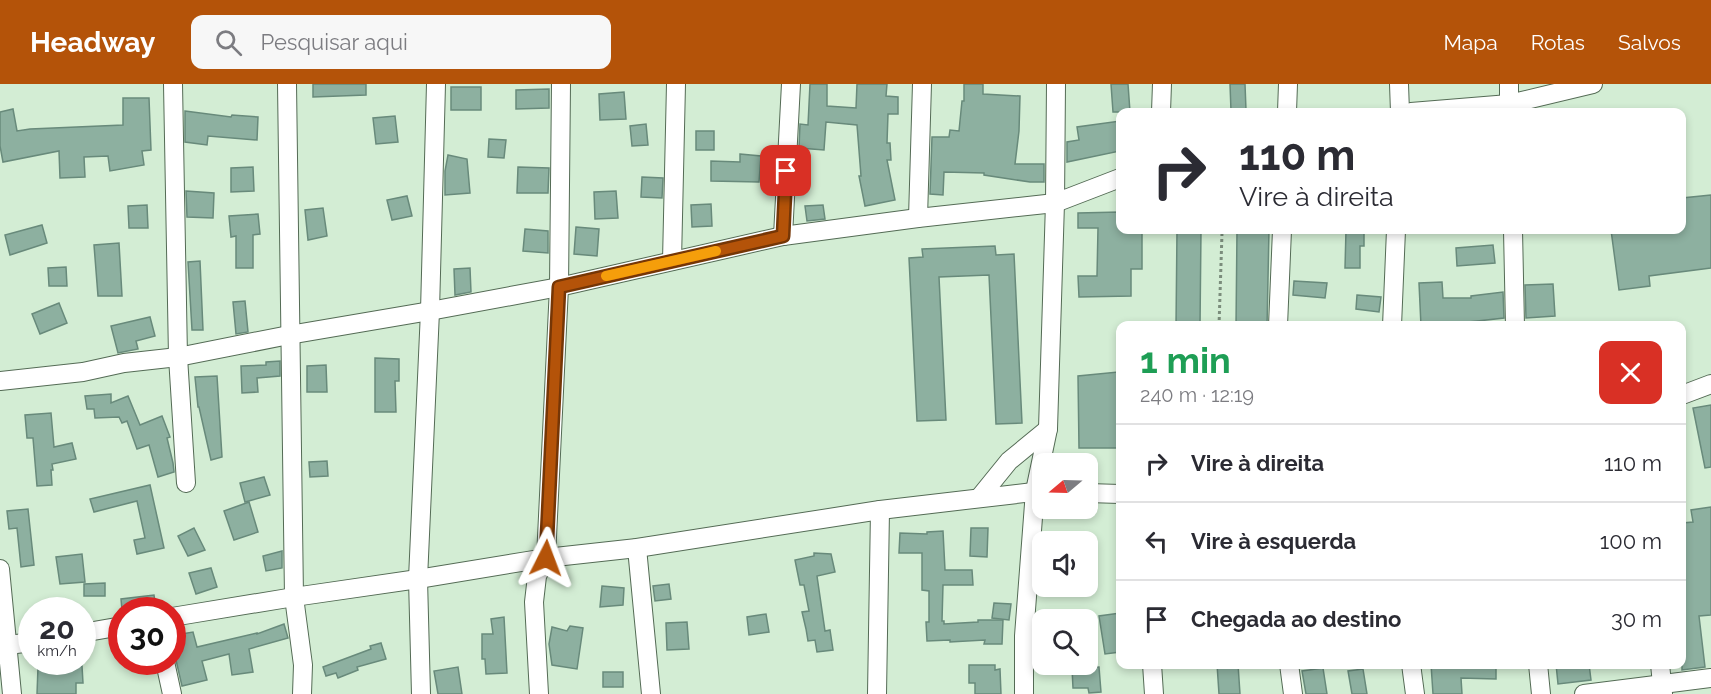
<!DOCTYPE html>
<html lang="pt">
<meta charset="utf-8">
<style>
:root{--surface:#fff;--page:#f7f7f7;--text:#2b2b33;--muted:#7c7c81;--line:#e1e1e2;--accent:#b45309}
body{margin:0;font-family:Raleway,sans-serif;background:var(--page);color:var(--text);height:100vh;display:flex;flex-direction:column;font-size:22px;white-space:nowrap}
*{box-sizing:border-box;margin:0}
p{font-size:20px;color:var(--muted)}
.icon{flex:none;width:33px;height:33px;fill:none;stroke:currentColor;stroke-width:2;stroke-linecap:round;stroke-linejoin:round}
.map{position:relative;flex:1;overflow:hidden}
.panel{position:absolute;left:1116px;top:237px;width:570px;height:348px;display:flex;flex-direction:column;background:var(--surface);border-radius:12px;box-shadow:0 3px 9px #0003}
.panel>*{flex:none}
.guide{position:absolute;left:1116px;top:24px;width:570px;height:126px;border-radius:12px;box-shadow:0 3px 9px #0003;background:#fff;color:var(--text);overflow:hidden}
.needle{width:39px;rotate:251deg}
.fabs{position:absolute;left:1032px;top:369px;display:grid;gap:12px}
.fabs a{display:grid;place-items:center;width:66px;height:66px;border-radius:12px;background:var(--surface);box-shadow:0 3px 9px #0003;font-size:30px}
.speed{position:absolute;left:18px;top:513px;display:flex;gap:12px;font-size:30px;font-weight:700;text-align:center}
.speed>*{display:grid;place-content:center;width:78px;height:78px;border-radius:50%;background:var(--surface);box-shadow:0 3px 9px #0003;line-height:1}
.speed small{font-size:15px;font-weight:400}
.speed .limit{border:9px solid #d22;background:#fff;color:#111}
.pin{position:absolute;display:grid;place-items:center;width:51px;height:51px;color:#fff;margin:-26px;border-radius:12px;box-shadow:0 3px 9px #0006}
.me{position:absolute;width:66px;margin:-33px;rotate:3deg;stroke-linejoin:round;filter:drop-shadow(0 0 4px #0008)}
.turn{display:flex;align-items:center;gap:21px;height:126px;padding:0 24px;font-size:27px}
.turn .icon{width:78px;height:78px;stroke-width:2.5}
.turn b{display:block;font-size:42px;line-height:51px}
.round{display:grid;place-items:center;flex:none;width:63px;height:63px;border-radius:12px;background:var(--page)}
.head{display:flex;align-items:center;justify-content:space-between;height:102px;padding:0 24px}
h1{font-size:36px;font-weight:700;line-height:45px;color:#1e9e55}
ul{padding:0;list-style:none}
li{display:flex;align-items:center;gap:18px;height:78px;padding:0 24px;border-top:2px solid var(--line)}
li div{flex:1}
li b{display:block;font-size:22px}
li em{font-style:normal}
header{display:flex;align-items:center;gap:36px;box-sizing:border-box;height:84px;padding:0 30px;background:var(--accent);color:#fff}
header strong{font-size:28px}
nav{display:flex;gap:33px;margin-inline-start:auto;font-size:21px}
.search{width:420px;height:54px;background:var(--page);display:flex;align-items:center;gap:15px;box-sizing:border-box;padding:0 21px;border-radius:12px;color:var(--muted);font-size:22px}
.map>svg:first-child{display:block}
.building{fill:#8db0a0;stroke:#688a7b;stroke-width:1.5}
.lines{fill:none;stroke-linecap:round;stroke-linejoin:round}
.street-casing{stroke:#546b55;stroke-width:20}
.path{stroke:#7b8d7c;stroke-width:3;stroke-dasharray:3 3;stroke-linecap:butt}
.street{stroke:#fff;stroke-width:18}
.route-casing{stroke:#753606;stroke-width:15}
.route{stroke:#b45309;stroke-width:10}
.slow{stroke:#f59e0b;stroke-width:10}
</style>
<header>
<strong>Headway</strong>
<div class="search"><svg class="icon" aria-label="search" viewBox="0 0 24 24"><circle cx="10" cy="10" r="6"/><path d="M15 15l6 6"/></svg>Pesquisar aqui</div>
<nav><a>Mapa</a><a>Rotas</a><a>Salvos</a></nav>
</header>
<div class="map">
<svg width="1711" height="610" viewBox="0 0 1711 610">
<rect width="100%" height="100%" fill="#d3edd4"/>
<g class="building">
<polygon points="313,0 366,0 366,11 313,13"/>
<polygon points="810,0 827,0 827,22 856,24 857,0 887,0 886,12 898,13 898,30 888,30 887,59 890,59 891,76 887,76 895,116 865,122 859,92 861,92 857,41 826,38 824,66 799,64 800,40 808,41"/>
<polygon points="964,0 983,0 983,10 1020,12 1019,47 1015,80 1044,80 1044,98 1030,98 984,91 984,89 944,88 943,111 930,110 932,53 949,53 950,46 959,47 962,17 964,17"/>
<polygon points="1111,0 1128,0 1130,28 1113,28"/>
<polygon points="1230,0 1245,0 1246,26 1231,27"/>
<rect x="451" y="3" width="30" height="23"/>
<polygon points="549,5 549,24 516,25 516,6"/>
<polygon points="624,8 626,35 600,36 599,10"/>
<polygon points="123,14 149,14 151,66 142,67 144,81 110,87 108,72 84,73 85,93 60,94 59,67 3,78 0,62 0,28 13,25 17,47 30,45 123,41"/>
<polygon points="185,27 231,33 232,31 258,33 257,56 208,52 207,61 185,58"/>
<polygon points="395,32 398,58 376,60 373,34"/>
<polygon points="1120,37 1120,67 1067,78 1067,58 1079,56 1077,43"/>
<polygon points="646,40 648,61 632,62 630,42"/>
<rect x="696" y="47" width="18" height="19"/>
<polygon points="489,55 506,56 504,74 488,73"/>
<polygon points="740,70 761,72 759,98 711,97 711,77 740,78"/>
<polygon points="448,71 467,75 470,109 445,111 445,87"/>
<polygon points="253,83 254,107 231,108 231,84"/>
<polygon points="518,83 549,84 548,109 517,109"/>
<polygon points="642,93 663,94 662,114 641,113"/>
<polygon points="186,107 214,109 213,134 187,133"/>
<polygon points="616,107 618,134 595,135 594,108"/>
<polygon points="1711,111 1711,184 1649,192 1650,202 1619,206 1611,146 1682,146 1682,114"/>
<polygon points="407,112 412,132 392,136 387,116"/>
<polygon points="711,120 712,142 692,143 691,121"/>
<polygon points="147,121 148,144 129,144 128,122"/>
<polygon points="823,121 825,135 807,137 805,122"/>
<polygon points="323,124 327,152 308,156 305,126"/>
<polygon points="1120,128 1120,146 1142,146 1142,185 1131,185 1131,212 1079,213 1078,192 1097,192 1098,144 1078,144 1078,129"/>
<polygon points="258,130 260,150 253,151 253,184 236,184 236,152 231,153 229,132"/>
<polygon points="42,141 47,159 10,171 5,151"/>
<polygon points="576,143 599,145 597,172 574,170"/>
<polygon points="525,145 548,147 548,169 523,167"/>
<polygon points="1177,146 1201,146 1200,242 1176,242"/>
<polygon points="1237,146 1269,146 1267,242 1236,242"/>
<polygon points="1346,146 1359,146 1359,148 1364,147 1364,162 1360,162 1360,184 1345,184"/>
<polygon points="119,159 122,212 98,212 94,161"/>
<polygon points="1493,161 1495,179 1457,182 1456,164"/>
<polygon points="995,162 996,171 1014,170 1022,339 996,340 989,191 939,193 946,336 917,337 909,174 923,173 922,165"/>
<polygon points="200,177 203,246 192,246 188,178"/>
<polygon points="66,183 67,202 49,202 48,184"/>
<polygon points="470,184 471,208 455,211 454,185"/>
<polygon points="1294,197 1327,199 1325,214 1293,211"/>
<polygon points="1442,198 1443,214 1471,214 1471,212 1503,208 1504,234 1460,239 1460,242 1421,242 1419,199"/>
<polygon points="1553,200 1555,232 1526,234 1525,201"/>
<polygon points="1357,211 1381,213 1379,228 1356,225"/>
<polygon points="245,217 248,248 236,250 233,218"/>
<polygon points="59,219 67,239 40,250 32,230"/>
<polygon points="150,233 155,252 136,257 138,265 118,269 111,242"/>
<polygon points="375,274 399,275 399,297 395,297 396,328 375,328"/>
<polygon points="280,277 280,292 257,294 258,308 242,309 241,282 266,281 266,278"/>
<polygon points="326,281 327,308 307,308 307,282"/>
<polygon points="1118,288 1120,364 1079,364 1078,292"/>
<polygon points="217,292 222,373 211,376 199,323 198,323 195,293"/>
<polygon points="111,310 111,319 128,312 140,341 162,332 170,353 167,354 173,379 174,388 158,393 149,361 137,365 127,337 122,339 119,333 95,334 94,325 87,325 85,312"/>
<polygon points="1711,321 1711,383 1705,384 1693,324"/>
<polygon points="51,329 54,363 72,359 76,375 52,380 53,386 51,386 52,401 37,402 33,354 27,354 25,331"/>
<polygon points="327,377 328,392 310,393 309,378"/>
<polygon points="264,393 270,411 245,418 240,399"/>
<polygon points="150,401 164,464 137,470 134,456 145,454 137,417 94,428 90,415"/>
<polygon points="249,418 258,448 234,456 224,427"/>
<polygon points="1711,423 1711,531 1699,532 1705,583 1682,586 1682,439 1693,438 1691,426"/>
<polygon points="28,425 34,481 21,483 17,444 9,445 7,427"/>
<polygon points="194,444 205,466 188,472 178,452"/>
<polygon points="971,444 988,444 987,473 970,472"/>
<polygon points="943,447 945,486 972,486 973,501 943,501 942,537 944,537 944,540 978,538 978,536 1003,536 1002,560 984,560 985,556 950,558 950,556 927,557 926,538 929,538 929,507 922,506 922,469 899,469 900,449 927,450 927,448"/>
<polygon points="282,467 282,484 266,487 263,472"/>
<polygon points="814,469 831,470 835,488 817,492 825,547 830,546 833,566 817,568 815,556 808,557 806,545 802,528 809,527 804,501 800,501 795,476 814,472"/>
<polygon points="82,470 85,498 60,500 56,473"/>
<polygon points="211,484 217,503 196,510 189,489"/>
<polygon points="105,499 105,512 84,512 84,500"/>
<polygon points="669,500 671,515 655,517 653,502"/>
<polygon points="602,502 624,504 623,521 600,523"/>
<polygon points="154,511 156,526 122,526 121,515"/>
<polygon points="994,519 1011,520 1009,536 992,534"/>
<polygon points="1120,529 1120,568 1105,570 1099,532"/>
<polygon points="766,530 769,548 749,551 747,533"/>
<polygon points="504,533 507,589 486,590 485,575 482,575 482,550 493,550 491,535"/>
<polygon points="687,538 689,565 667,566 666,539"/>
<polygon points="284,540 288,554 249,565 253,588 232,591 229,570 202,577 207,596 182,602 176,576 172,570 172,563 183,560 181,550 193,548 197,563 257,549 257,550"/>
<polygon points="570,542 583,544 577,585 552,581 549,560 552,543 567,547"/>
<polygon points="381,559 386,575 357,583 358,586 338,594 336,589 326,592 323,583 371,565 370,562"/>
<polygon points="1217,580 1238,580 1240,610 1219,610"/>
<polygon points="1431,580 1496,580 1496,595 1461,594 1462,610 1433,610"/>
<polygon points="1556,580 1589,580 1591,596 1558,600"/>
<polygon points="969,581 995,581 995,586 1000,585 1001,610 975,610 975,599 969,599"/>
<polygon points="82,582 83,599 76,599 76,610 37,610 38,583 62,584"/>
<polygon points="458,583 462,610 438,610 434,587"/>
<polygon points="1099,583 1101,608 1089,609 1088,604 1073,604 1072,584"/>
<polygon points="1323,584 1327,610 1306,610 1302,587"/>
<polygon points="1363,585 1367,610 1352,610 1348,587"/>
<rect x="603" y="588" width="20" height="15"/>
</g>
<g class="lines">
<g class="street-casing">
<g id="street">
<polyline points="173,0 178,273 186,399"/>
<polyline points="287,0 294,513 303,581 302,610"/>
<polyline points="1399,0 1400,28"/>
<polyline points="1509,0 1509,28"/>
<polyline points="1161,28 1162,0"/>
<polyline points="1287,28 1288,0"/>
<polyline points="1411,28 1509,20 1593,0"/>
<polyline points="918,134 922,0"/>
<polyline points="1513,146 1515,242"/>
<polyline points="783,152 791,0"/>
<polyline points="672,177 676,0"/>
<polyline points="1278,242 1282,146"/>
<polyline points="1392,242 1396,146"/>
<polyline points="0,297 83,288 124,279 178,273 289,251 430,227 559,203 783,152 918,134 1055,119 1120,94"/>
<polyline points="1682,311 1711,300"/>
<polyline points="1088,409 1120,410"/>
<polyline points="979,414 1009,377 1048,345"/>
<polyline points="637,464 651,610"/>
<polyline points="0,485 12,610"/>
<polyline points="172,533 294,513 418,495 546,474 637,464 880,426 1042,407"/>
<polyline points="82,549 122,542"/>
<polyline points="0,562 32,558"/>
<polyline points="165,578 172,610"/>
<polyline points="1152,580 1154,610"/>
<polyline points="1289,580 1293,610"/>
<polyline points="1411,580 1415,610"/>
<polyline points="1538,580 1541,610"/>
<polyline points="1660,580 1663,610"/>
<polyline points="421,610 418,495 430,227 436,0"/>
<polyline points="539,610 534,518 537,492 546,474 559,203 561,0"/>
<polyline points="877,610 880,426"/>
<polyline points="1024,610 1024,552 1035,407 1048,345 1055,119 1056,0"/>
<polyline points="1584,610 1711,594"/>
</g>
</g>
<polyline class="path" points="1219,242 1222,149"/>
<use href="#street" class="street"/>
</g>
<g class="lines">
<g class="route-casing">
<polyline id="route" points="546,474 559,203 783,152 786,87"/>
</g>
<use href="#route" class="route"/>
<polyline class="slow" points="606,192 716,167"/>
</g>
</svg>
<div class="fabs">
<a><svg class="needle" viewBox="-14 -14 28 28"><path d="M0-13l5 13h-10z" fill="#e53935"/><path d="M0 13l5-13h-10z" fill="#7c7c81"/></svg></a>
<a><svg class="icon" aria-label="sound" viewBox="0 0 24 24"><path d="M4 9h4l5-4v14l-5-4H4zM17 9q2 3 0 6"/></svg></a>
<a><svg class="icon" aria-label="search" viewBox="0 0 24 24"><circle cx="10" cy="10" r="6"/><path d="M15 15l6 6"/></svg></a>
</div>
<div class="speed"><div>20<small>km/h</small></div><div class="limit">30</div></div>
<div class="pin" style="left:786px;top:87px;background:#d93025"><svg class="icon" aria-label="arrive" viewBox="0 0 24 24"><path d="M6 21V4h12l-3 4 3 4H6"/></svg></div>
<svg class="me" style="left:546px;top:474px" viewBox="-20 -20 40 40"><path d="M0-17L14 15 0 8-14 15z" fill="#b45309" stroke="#fff" stroke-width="4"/></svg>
<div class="guide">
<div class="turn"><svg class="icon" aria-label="right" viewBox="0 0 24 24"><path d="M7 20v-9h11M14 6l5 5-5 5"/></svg><div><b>110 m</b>Vire à direita</div></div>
</div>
<section class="panel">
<div class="head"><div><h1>1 min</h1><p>240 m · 12:19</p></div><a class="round" style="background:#d93025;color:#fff"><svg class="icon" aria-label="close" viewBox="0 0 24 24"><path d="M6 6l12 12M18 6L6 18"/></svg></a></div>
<ul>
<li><svg class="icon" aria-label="right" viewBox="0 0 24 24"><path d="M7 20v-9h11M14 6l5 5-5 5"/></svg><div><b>Vire à direita</b></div><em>110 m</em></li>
<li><svg class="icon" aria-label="left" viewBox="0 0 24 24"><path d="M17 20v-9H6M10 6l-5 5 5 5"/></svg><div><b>Vire à esquerda</b></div><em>100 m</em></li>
<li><svg class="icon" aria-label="arrive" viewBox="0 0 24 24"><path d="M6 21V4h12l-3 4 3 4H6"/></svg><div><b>Chegada ao destino</b></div><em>30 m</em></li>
</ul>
</section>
</div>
